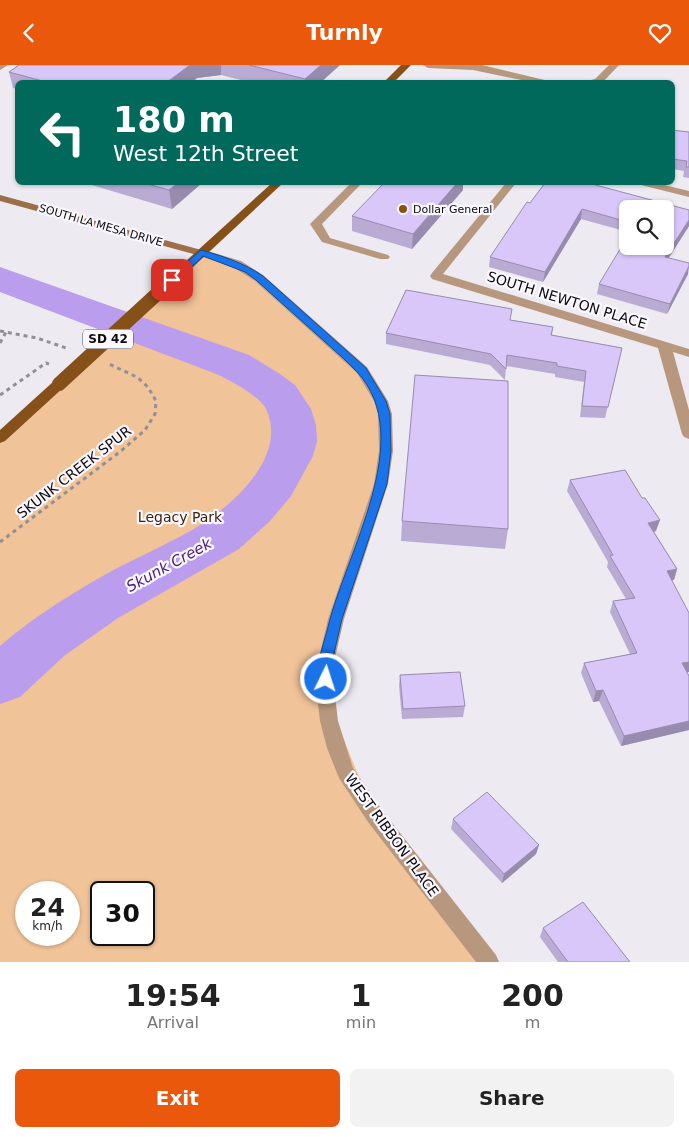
<!DOCTYPE html>
<style>
:root{--surface:#fff;--page:#f2f2f2;--text:#222;--muted:#767676;--accent:#ea580c}
body{margin:0;font-family:"DejaVu Sans",sans-serif;background:var(--page);color:var(--text);height:100vh;display:flex;flex-direction:column;font-size:19px;white-space:nowrap}
*{box-sizing:border-box;margin:0}
p{font-size:16px;color:var(--muted)}
.icon{flex:none;width:28px;height:28px;fill:none;stroke:currentColor;stroke-width:2;stroke-linecap:round;stroke-linejoin:round}
.map{position:relative;height:897px;overflow:hidden}
.details{display:flex;flex-direction:column;background:var(--surface);flex:1}
.details>*{flex:none}
.hud{position:absolute;left:15px;top:15px;width:660px;height:105px;border-radius:8px;box-shadow:0 1px 4px #0004;background:#00695c;color:#fff;overflow:hidden}
.buttons{position:absolute;left:619px;top:135px;display:grid;gap:10px}
.buttons a{display:grid;place-items:center;width:55px;height:55px;border-radius:8px;background:var(--surface);box-shadow:0 1px 4px #0004;font-size:25px}
.speed{position:absolute;left:15px;top:816px;display:flex;gap:10px;font-size:25px;font-weight:700;text-align:center}
.speed>*{display:grid;place-content:center;width:65px;height:65px;border-radius:50%;background:var(--surface);box-shadow:0 1px 4px #0004;line-height:1}
.speed small{font-size:12px;font-weight:400}
.speed .limit{border:2px solid #111;border-radius:8px;background:#fff;color:#111}
.pin{position:absolute;display:grid;place-items:center;width:42px;height:42px;color:#fff;margin:-21px;border-radius:10px;box-shadow:0 2px 8px #0006}
.me{position:absolute;width:55px;margin:-28px;rotate:4deg;stroke-linejoin:round;filter:drop-shadow(0 0 4px #0008)}
.turn{display:flex;align-items:center;gap:18px;height:105px;padding:0 15px;font-size:22px}
.turn .icon{width:65px;height:65px;stroke-width:2.5}
.turn b{display:block;font-size:35px;line-height:42px}
.eta{display:flex;justify-content:space-evenly;align-items:center;height:85px;text-align:center}
.eta b{font-size:30px;font-weight:600;line-height:35px}
.action{display:flex;gap:10px;margin-top:auto;padding:10px 15px}
.action a{flex:1;height:58px;border-radius:8px;background:var(--accent);color:#fff;font-size:20px;font-weight:600;line-height:58px;text-align:center}
.action a+a{background:var(--page);color:var(--text)}
header{display:flex;justify-content:space-between;align-items:center;height:65px;padding:0 15px;background:var(--accent);color:#fff;font-size:22px;font-weight:600}
.map>svg:first-child{display:block}
.green{fill:#f1c399;fill-rule:evenodd}
.lines{fill:none;stroke-linecap:round;stroke-linejoin:round}
.river{fill:#ba9dec;fill-rule:evenodd}
.path{stroke:#919094;stroke-width:3;stroke-dasharray:4 4;stroke-linecap:butt}
.lane{fill:#b7987e;fill-rule:evenodd}
.street{fill:#b7987e;fill-rule:evenodd}
.secondary{fill:#9b6f47;fill-rule:evenodd}
.primary{fill:#865118;fill-rule:evenodd}
.primary-bridge{stroke:#865118;stroke-width:14}
.wall{fill:#baabd5}
.shaded-wall{fill:#978bae}
.building{fill:#d8c7f8;stroke:#978bae}
.route{fill:#1a73e8;stroke:#114b97}
.poi-dot{fill:#8b5109;stroke:#faf8fe;stroke-width:2}
.labels{text-anchor:middle;stroke-width:4.5;stroke-linejoin:round;paint-order:stroke}
.far-poi-label{font-size:11px;fill:#0b0b0d;stroke:#faf8fe;text-anchor:start}
.far-street-label{font-size:11px;fill:#0b0b0d;stroke:#faf8fe}
.shield{fill:#faf8fe;stroke:#535255;stroke-width:1}
.shield-label{font-size:12px;font-weight:bold;fill:#0b0b0d}
.street-label{font-size:14px;fill:#0b0b0d;stroke:#faf8fe}
.park-label{font-size:14px;fill:#3e2306;stroke:#faf8fe}
.water-label{font-size:15px;font-style:italic;fill:#4c217c;stroke:#faf8fe}
</style>
<header><svg class="icon" aria-label="back" viewBox="0 0 24 24"><path d="M15 5l-7 7 7 7"/></svg>Turnly<svg class="icon" aria-label="heart" viewBox="0 0 24 24"><path d="M12 20l-8-8c-3-5 5-10 8-4 3-6 11-1 8 4z"/></svg></header>
<div class="map">
<svg width="689" height="897" viewBox="0 0 689 897">
<rect width="100%" height="100%" fill="#edebf1"/>
<path class="green" d="M 201,188 L 259,213 L 362,305 L 385,349 L 381,419 L 336,554 L 326,631 L 375,751 L 489,897 L 0,897 L 0,372 ZM 26,828 L 69,828 L 69,870 L 26,870 ZM 101,828 L 144,828 L 144,870 L 101,870 Z"/>
<g class="lines">
<path class="river" d="M 0,202 L 249,290 L 280,309 L 295,320 L 311,344 L 316,360 L 317,376 L 313,391 L 291,431 L 270,456 L 239,484 L 118,553 L 64,591 L 20,632 L 0,639 L 0,581 C 31,554 66,532 101,512 C 134,493 170,479 202,459 C 236,437 286,391 267,346 C 262,332 232,317 219,310 L 0,227 Z"/>
<g class="path">
<polyline points="0,266 37,273 66,283"/>
<polyline points="0,278 6,267"/>
<polyline points="0,330 46,298 49,299"/>
<polyline points="0,477 121,386 145,365 155,349 156,336 148,322 137,312 109,299"/>
</g>
<g class="lane">
<polygon points="423,0 482,0 557,18 536,18 473,5 428,3"/>
<polygon points="609,0 619,0 602,18 579,18 595,14"/>
<polygon points="212,15 226,15 230,18 208,18"/>
<polygon points="351,118 362,118 322,159 330,173 388,190 390,192 388,194 380,194 322,177 310,159"/>
</g>
<g class="street">
<polygon points="0,0 8,0 0,5"/>
<polygon points="506,118 516,118 443,209 689,284 689,292 673,287 689,345 689,374 684,372 682,369 658,283 432,214 430,211 432,208"/>
<polygon points="640,118 656,118 689,126 689,132 641,120"/>
<polygon points="201,184 241,196 263,210 367,302 388,336 392,349 393,386 388,419 344,554 334,597 335,631 338,656 353,703 382,745 496,890 499,897 476,897 368,757 339,713 327,683 320,656 317,631 318,597 328,554 374,419 379,386 378,349 374,336 357,308 255,216 233,202 197,190 195,188 197,186"/>
</g>
<polygon class="secondary" points="0,130 205,186 207,188 205,190 197,190 0,136"/>
<g class="primary">
<polygon points="401,0 411,0 393,18 383,18"/>
<polygon points="272,118 283,118 162,231 154,231 152,228 154,225"/>
<polygon points="59,315 64,316 66,319 64,322 5,376 0,378 0,365 54,316"/>
</g>
<polyline class="primary-bridge" points="59,319 158,228"/>
</g>
<g class="wall">
<polygon points="19,0 340,0 320,18 253,18 221,10 197,13 191,18 18,18 18,24 13,23 9,7"/>
<polygon points="672,65 689,67 689,113 683,112 684,106 672,104"/>
<polygon points="85,118 202,118 172,144"/>
<polygon points="545,118 689,161 668,193 688,209 667,249 597,229 599,219 665,181 628,144 628,167 581,154 543,217 489,202 490,192"/>
<polygon points="463,125 412,184 352,166 352,151"/>
<polygon points="511,255 553,262 552,270 622,283 605,353 580,352 584,317 555,312 555,309 506,301 505,315 490,300 386,279 386,268"/>
<polygon points="570,415 656,466 654,467 677,504 674,515 672,515 687,607 689,611 689,665 621,681 599,636 593,637 581,608 584,598 630,589 610,547 613,536 626,534 607,502 608,497 567,426"/>
<polygon points="402,456 508,464 505,484 401,476"/>
<polygon points="400,610 465,641 463,652 402,654 399,621"/>
<polygon points="453,754 539,780 536,789 502,818 451,764"/>
<polygon points="543,863 630,897 558,897 540,872"/>
</g>
<g class="shaded-wall">
<polygon points="190,0 221,0 221,10 197,13 191,18 166,18"/>
<polygon points="321,0 340,0 320,18 305,18 305,14"/>
<polygon points="178,118 202,118 172,144 169,125"/>
<polygon points="457,118 463,118 463,125 412,184 413,169"/>
<polygon points="582,144 581,154 543,217 545,207"/>
<polygon points="689,155 689,161 663,202 665,192"/>
<polygon points="689,201 688,209 667,249 670,239"/>
<polygon points="660,455 656,466 645,469 648,458"/>
<polygon points="677,504 674,515 663,517 667,506"/>
<polygon points="689,597 689,607 678,609 682,598"/>
<polygon points="603,625 599,636 593,637 596,626"/>
<polygon points="689,656 689,665 621,681 624,671"/>
<polygon points="539,780 536,789 502,818 504,809"/>
</g>
<g class="building">
<polygon points="19,0 190,0 166,18 50,18 9,7"/>
<polygon points="249,0 321,0 305,14"/>
<polygon points="672,65 689,67 689,102 686,102 687,96 672,94"/>
<polygon points="144,118 178,118 169,125"/>
<polygon points="384,118 457,118 413,169 352,151"/>
<polygon points="545,118 588,118 689,145 689,155 665,192 689,198 689,201 670,239 599,219 628,171 628,181 665,181 665,144 628,144 628,157 582,144 545,207 490,192 527,137 530,138"/>
<polygon points="406,225 512,244 510,255 553,262 551,270 622,283 608,342 582,341 586,306 557,301 557,298 507,290 506,304 491,289 386,268"/>
<polygon points="415,310 508,316 508,464 402,456"/>
<polygon points="625,405 642,433 645,433 660,455 648,458 677,504 667,506 689,548 689,597 682,598 689,611 689,656 624,671 603,625 596,626 584,598 637,588 613,536 635,533 610,491 613,490 570,415"/>
<polygon points="460,607 465,641 403,644 400,610"/>
<polygon points="487,727 539,780 504,809 453,754"/>
<polygon points="583,837 630,897 568,897 543,863"/>
</g>
<path class="route" d="M 201,185 C 223,191 244,198 263,211 L 366,303 L 386,336 L 390,349 L 391,386 L 387,419 L 342,554 L 332,597 L 332,614 L 330,618 L 326,619 L 321,618 C 314,603 324,578 328,562 C 345,490 418,372 357,307 C 347,296 335,286 324,276 C 301,256 279,235 256,215 L 245,207 L 203,191 L 176,217 L 169,217 L 169,213 Z"/>
<circle class="poi-dot" cx="403" cy="144" r="5"/>
<g class="labels">
<g class="far-poi-label">
<text x="413" y="148">Dollar General</text>
</g>
<g class="far-street-label">
<text transform="translate(101 160) rotate(16)" y="4">SOUTH LA MESA DRIVE</text>
</g>
<rect class="shield" x="83" y="264.5" width="50" height="19" rx="4"/>
<g class="shield-label">
<text x="108" y="278">SD 42</text>
</g>
<g class="street-label">
<text transform="translate(567 235) rotate(17)" y="5">SOUTH NEWTON PLACE</text>
<text transform="translate(74 407) rotate(-38)" y="5">SKUNK CREEK SPUR</text>
<text transform="translate(392 770) rotate(54)" y="5">WEST RIBBON PLACE</text>
</g>
<g class="park-label">
<text x="180" y="457">Legacy Park</text>
</g>
<g class="water-label">
<text transform="translate(169 500) rotate(-29)" y="5">Skunk Creek</text>
</g>
</g>
</svg>
<div class="buttons">
<a><svg class="icon" aria-label="search" viewBox="0 0 24 24"><circle cx="10" cy="10" r="6"/><path d="M15 15l6 6"/></svg></a>
</div>
<div class="speed"><div>24<small>km/h</small></div><div class="limit">30</div></div>
<div class="pin" style="left:172px;top:215px;background:#d93025"><svg class="icon" aria-label="arrive" viewBox="0 0 24 24"><path d="M6 21V4h12l-3 4 3 4H6"/></svg></div>
<svg class="me" style="left:326px;top:614px" viewBox="-20 -20 40 40"><circle r="17" fill="#1a73e8" stroke="#fff" stroke-width="3"/><path d="M0-11L8 9 0 5-8 9z" fill="#fff"/></svg>
<div class="hud">
<div class="turn"><svg class="icon" aria-label="left" viewBox="0 0 24 24"><path d="M17 20v-9H6M10 6l-5 5 5 5"/></svg><div><b>180 m</b>West 12th Street</div></div>
</div>
</div>
<section class="details">
<div class="eta">
<div><b>19:54</b><p>Arrival</p></div>
<div><b>1</b><p>min</p></div>
<div><b>200</b><p>m</p></div>
</div>
<div class="action"><a>Exit</a><a>Share</a></div>
</section>
